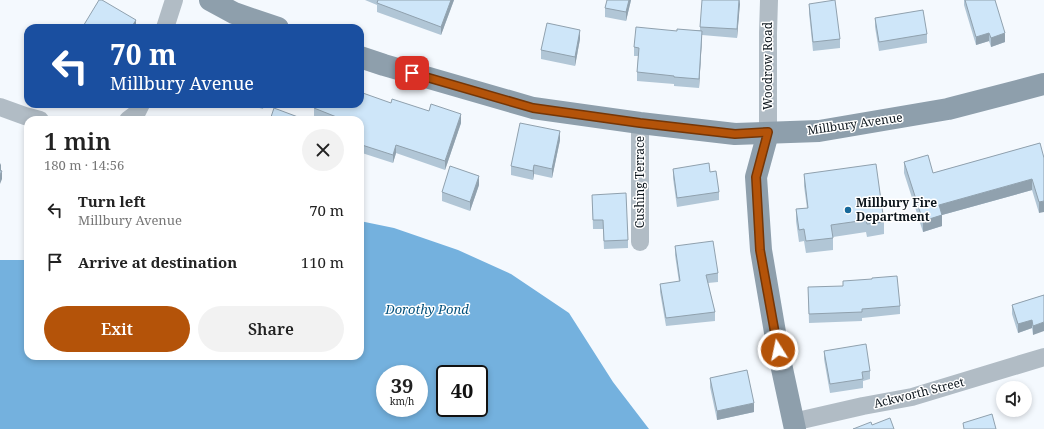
<!DOCTYPE html>
<meta charset="utf-8">
<style>
:root{--surface:#fff;--page:#f2f2f2;--text:#222;--muted:#767676;--accent:#b45309}
body{margin:0;font-family:"Noto Serif",serif;background:var(--page);color:var(--text);height:100vh;display:flex;flex-direction:column;font-size:15px;white-space:nowrap}
*{box-sizing:border-box;margin:0}
p{font-size:13px;color:var(--muted)}
.icon{flex:none;width:22px;height:22px;fill:none;stroke:currentColor;stroke-width:2;stroke-linecap:round;stroke-linejoin:round}
.map{position:relative;flex:1;overflow:hidden}
.side{position:absolute;left:24px;top:116px;width:340px;height:244px;display:flex;flex-direction:column;background:var(--surface);border-radius:12px;box-shadow:0 2px 6px #0003}
.side>*{flex:none}
.guide{position:absolute;left:24px;top:24px;width:340px;height:84px;border-radius:12px;box-shadow:0 2px 6px #0003;background:#1a4fa0;color:#fff;overflow:hidden}
.tools{position:absolute;left:996px;top:381px;display:grid;gap:8px}
.tools a{display:grid;place-items:center;width:36px;height:36px;border-radius:50%;background:var(--surface);box-shadow:0 2px 6px #0003;font-size:20px}
.speed{position:absolute;left:376px;top:365px;display:flex;gap:8px;font-size:20px;font-weight:700;text-align:center}
.speed>*{display:grid;place-content:center;width:52px;height:52px;border-radius:50%;background:var(--surface);box-shadow:0 2px 6px #0003;line-height:1}
.speed small{font-size:10px;font-weight:400}
.speed .limit{border:2px solid #111;border-radius:6px;background:#fff;color:#111}
.pin{position:absolute;display:grid;place-items:center;width:34px;height:34px;color:#fff;margin:-17px;border-radius:8px;box-shadow:0 2px 6px #0006}
.me{position:absolute;width:44px;margin:-22px;rotate:350deg;stroke-linejoin:round;filter:drop-shadow(0 0 3px #0008)}
.turn{display:flex;align-items:center;gap:14px;height:84px;padding:0 20px;font-size:18px}
.turn .icon{width:52px;height:52px;stroke-width:2.5}
.turn b{display:block;font-size:28px;line-height:34px}
.round{display:grid;place-items:center;flex:none;width:42px;height:42px;border-radius:21px;background:var(--page)}
.headline{display:flex;align-items:center;justify-content:space-between;height:68px;padding:0 20px}
h1{font-size:24px;font-weight:600;line-height:30px}
.button{display:flex;gap:8px;margin-top:auto;padding:8px 20px}
.button a{flex:1;height:46px;border-radius:24px;background:var(--accent);color:#fff;font-size:16px;font-weight:600;line-height:46px;text-align:center}
.button a+a{background:var(--page);color:var(--text)}
ul{padding:0;list-style:none}
li{display:flex;align-items:center;gap:12px;height:52px;padding:0 20px}
li div{flex:1}
li b{display:block;font-size:15px}
li em{font-style:normal}
.map>svg:first-child{display:block}
.water{fill:#74b1de;fill-rule:evenodd}
.lines{fill:none;stroke-linecap:round;stroke-linejoin:round}
.street{stroke:#b1bcc5;stroke-width:18}
.secondary{stroke:#8e9fac;stroke-width:22}
.wall{fill:#b1c6d6}
.shaded-wall{fill:#90a1ae}
.building{fill:#cee6f9;stroke:#90a1ae}
.route-casing{stroke:#753606;stroke-width:10}
.route{stroke:#b45309;stroke-width:7}
.poi-dot{fill:#17699b;stroke:#fff;stroke-width:1.5}
.labels{text-anchor:middle;stroke-width:3;stroke-linejoin:round;paint-order:stroke}
.street-label{font-size:12px;fill:#0c151c;stroke:#fff}
.poi-label{font-size:12px;font-weight:bold;fill:#0c151c;stroke:#fff;text-anchor:start}
.water-label{font-size:13px;font-style:italic;fill:#05527d;stroke:#fff}
</style>
<div class="map">
<svg width="1044" height="429" viewBox="0 0 1044 429">
<rect width="100%" height="100%" fill="#f4f9fe"/>
<path class="water" d="M 360,221 L 394,228 L 458,250 L 511,274 L 569,313 L 613,382 L 649,429 L 0,429 L 0,260 L 28,260 L 28,356 L 360,356 ZM 385,374 L 419,374 L 419,408 L 385,408 ZM 445,374 L 479,374 L 479,408 L 445,408 Z"/>
<g class="lines">
<g class="street">
<polyline points="165,28 174,0"/>
<polyline points="0,107 25,116 40,120"/>
<polyline points="128,120 136,114 141,104"/>
<polyline points="768,133 768,33 769,0"/>
<polyline points="640,242 640,123"/>
<polyline points="793,422 863,406 912,397 1044,357"/>
</g>
<g class="secondary">
<polyline points="210,0 234,13 278,28"/>
<polyline points="360,57 384,65 533,108 640,123 735,134 819,131 948,109 1044,84"/>
<polyline points="768,133 756,177 761,250 778,350 795,429"/>
</g>
</g>
<g class="wall">
<polygon points="365,0 454,0 441,35 377,12 377,5"/>
<polygon points="607,0 631,0 626,21 605,17 605,8"/>
<polygon points="740,0 737,38 702,35 699,88 674,86 674,84 637,81 637,72 638,56 634,56 634,47 677,31 700,30 700,27"/>
<polygon points="964,0 995,0 1005,42 991,47 989,41 976,45 964,5"/>
<polygon points="809,4 840,39 840,48 813,51 809,13"/>
<polygon points="875,18 927,34 927,43 879,51 875,27"/>
<polygon points="580,39 575,66 541,59 541,50"/>
<polygon points="391,103 461,123 445,170 396,153 393,163 362,153 360,120 323,120 314,117 314,108"/>
<polygon points="84,104 103,104 102,106 88,104 87,105"/>
<polygon points="245,104 264,104 263,109"/>
<polygon points="560,140 552,178 534,174 533,180 511,175 511,166"/>
<polygon points="1040,143 1039,213 1032,190 942,215 942,226 923,232 904,173 904,162 933,173"/>
<polygon points="673,169 710,172 719,192 719,200 677,207 673,178"/>
<polygon points="804,174 884,222 884,234 867,237 866,232 833,237 833,250 806,253 804,241 799,242 796,221 796,209 807,208 804,186"/>
<polygon points="479,185 470,211 442,201 442,192"/>
<polygon points="592,195 628,240 628,248 604,249 603,229 593,229"/>
<polygon points="675,246 718,273 718,282 708,283 715,312 715,321 666,326 660,292 660,284 679,282 675,255"/>
<polygon points="808,287 900,306 900,314 862,318 862,321 809,323"/>
<polygon points="1044,295 1033,335 1032,328 1018,333 1012,314 1012,305"/>
<polygon points="824,351 870,371 870,379 863,381 863,388 830,393 824,359"/>
<polygon points="710,378 754,412 717,420 710,387"/>
</g>
<g class="shaded-wall">
<polygon points="451,0 454,0 441,35 441,27"/>
<polygon points="629,0 631,0 626,21 626,12"/>
<polygon points="739,0 740,4 737,38 737,29"/>
<polygon points="136,20 136,28 131,28"/>
<polygon points="580,30 580,39 575,66 575,57"/>
<polygon points="702,31 702,39 699,88 699,79"/>
<polygon points="989,33 989,41 976,45 976,37"/>
<polygon points="1005,33 1005,42 991,47 991,38"/>
<polygon points="461,114 461,123 445,170 445,161"/>
<polygon points="560,131 560,140 552,178 552,169"/>
<polygon points="362,145 362,153 360,158 360,150"/>
<polygon points="396,145 396,153 393,163 393,155"/>
<polygon points="1,163 1,171 0,174 0,165"/>
<polygon points="534,165 534,174 533,180 533,171"/>
<polygon points="2,171 2,179 0,184 0,175"/>
<polygon points="479,176 479,185 470,211 470,202"/>
<polygon points="1032,179 1032,190 942,215 942,226 923,232 923,221 939,205"/>
<polygon points="1044,201 1044,212 1039,213 1039,202"/>
<polygon points="1032,320 1032,328 1018,333 1018,324"/>
<polygon points="1044,322 1044,331 1033,335 1033,326"/>
<polygon points="754,403 754,412 717,420 717,411"/>
</g>
<g class="building">
<polygon points="99,0 102,0 136,20 131,28 82,28"/>
<polygon points="378,0 451,0 441,27 377,3"/>
<polygon points="607,0 629,0 626,12 605,8"/>
<polygon points="702,0 739,0 737,29 700,27"/>
<polygon points="835,0 840,39 813,42 809,4"/>
<polygon points="965,0 995,0 1005,33 991,38 989,33 976,37"/>
<polygon points="923,10 927,34 879,42 875,18"/>
<polygon points="547,23 580,30 575,57 541,50"/>
<polygon points="636,27 677,31 677,29 702,31 699,79 674,77 674,76 637,72 639,48 634,47"/>
<polygon points="360,92 391,103 392,99 429,111 431,104 461,114 445,161 396,145 393,155 362,145 360,150 360,120 344,120 314,108 316,104 360,104"/>
<polygon points="274,108 306,120 270,120"/>
<polygon points="520,123 560,131 552,169 534,165 533,171 511,166"/>
<polygon points="1040,143 1044,158 1044,201 1039,202 1032,179 939,205 942,215 923,221 904,162 928,155 933,173"/>
<polygon points="709,163 710,172 716,171 719,192 677,198 673,169"/>
<polygon points="876,164 884,222 867,224 866,220 831,225 833,238 806,241 804,229 799,230 796,209 808,208 804,174"/>
<polygon points="450,166 479,176 470,202 442,192"/>
<polygon points="0,170 2,171 0,175"/>
<polygon points="626,193 628,240 604,241 603,220 593,220 592,195"/>
<polygon points="713,241 718,273 706,275 715,312 666,318 660,284 680,281 675,246"/>
<polygon points="897,276 900,306 862,309 862,312 809,314 808,287 843,286 843,281 872,279 872,278"/>
<polygon points="1044,295 1044,322 1033,326 1032,320 1018,324 1012,305"/>
<polygon points="866,344 870,371 862,372 863,379 830,384 824,351"/>
<polygon points="747,370 754,403 717,411 710,378"/>
<polygon points="992,414 996,429 964,429 963,423"/>
<polygon points="890,418 894,429 853,429 871,422 872,425"/>
</g>
<g class="lines">
<g class="route-casing">
<polyline id="route" points="412,73 533,108 640,123 735,134 768,132 756,177 760,250 778,350"/>
</g>
<use href="#route" class="route"/>
</g>
<circle class="poi-dot" cx="848" cy="210" r="4"/>
<g class="labels">
<g class="street-label">
<text transform="translate(768 66) rotate(-90)" y="4">Woodrow Road</text>
<text transform="translate(855 124) rotate(-8)" y="4">Millbury Avenue</text>
<text transform="translate(640 182) rotate(-90)" y="4">Cushing Terrace</text>
<text transform="translate(919 393) rotate(-14)" y="4">Ackworth Street</text>
</g>
<g class="poi-label">
<text x="856" y="207">Millbury Fire<tspan x="856" dy="14">Department</tspan></text>
</g>
<g class="water-label">
<text x="427" y="314">Dorothy Pond</text>
</g>
</g>
</svg>
<div class="tools">
<a><svg class="icon" aria-label="sound" viewBox="0 0 24 24"><path d="M4 9h4l5-4v14l-5-4H4zM17 9q2 3 0 6"/></svg></a>
</div>
<div class="speed"><div>39<small>km/h</small></div><div class="limit">40</div></div>
<div class="pin" style="left:412px;top:73px;background:#d93025"><svg class="icon" aria-label="arrive" viewBox="0 0 24 24"><path d="M6 21V4h12l-3 4 3 4H6"/></svg></div>
<svg class="me" style="left:778px;top:350px" viewBox="-20 -20 40 40"><circle r="17" fill="#b45309" stroke="#fff" stroke-width="3"/><path d="M0-11L8 9 0 5-8 9z" fill="#fff"/></svg>
<div class="guide">
<div class="turn"><svg class="icon" aria-label="left" viewBox="0 0 24 24"><path d="M17 20v-9H6M10 6l-5 5 5 5"/></svg><div><b>70 m</b>Millbury Avenue</div></div>
</div>
<section class="side">
<div class="headline"><div><h1>1 min</h1><p>180 m · 14:56</p></div><a class="round"><svg class="icon" aria-label="close" viewBox="0 0 24 24"><path d="M6 6l12 12M18 6L6 18"/></svg></a></div>
<ul>
<li><svg class="icon" aria-label="left" viewBox="0 0 24 24"><path d="M17 20v-9H6M10 6l-5 5 5 5"/></svg><div><b>Turn left</b><p>Millbury Avenue</p></div><em>70 m</em></li>
<li><svg class="icon" aria-label="arrive" viewBox="0 0 24 24"><path d="M6 21V4h12l-3 4 3 4H6"/></svg><div><b>Arrive at destination</b></div><em>110 m</em></li>
</ul>
<div class="button"><a>Exit</a><a>Share</a></div>
</section>
</div>
